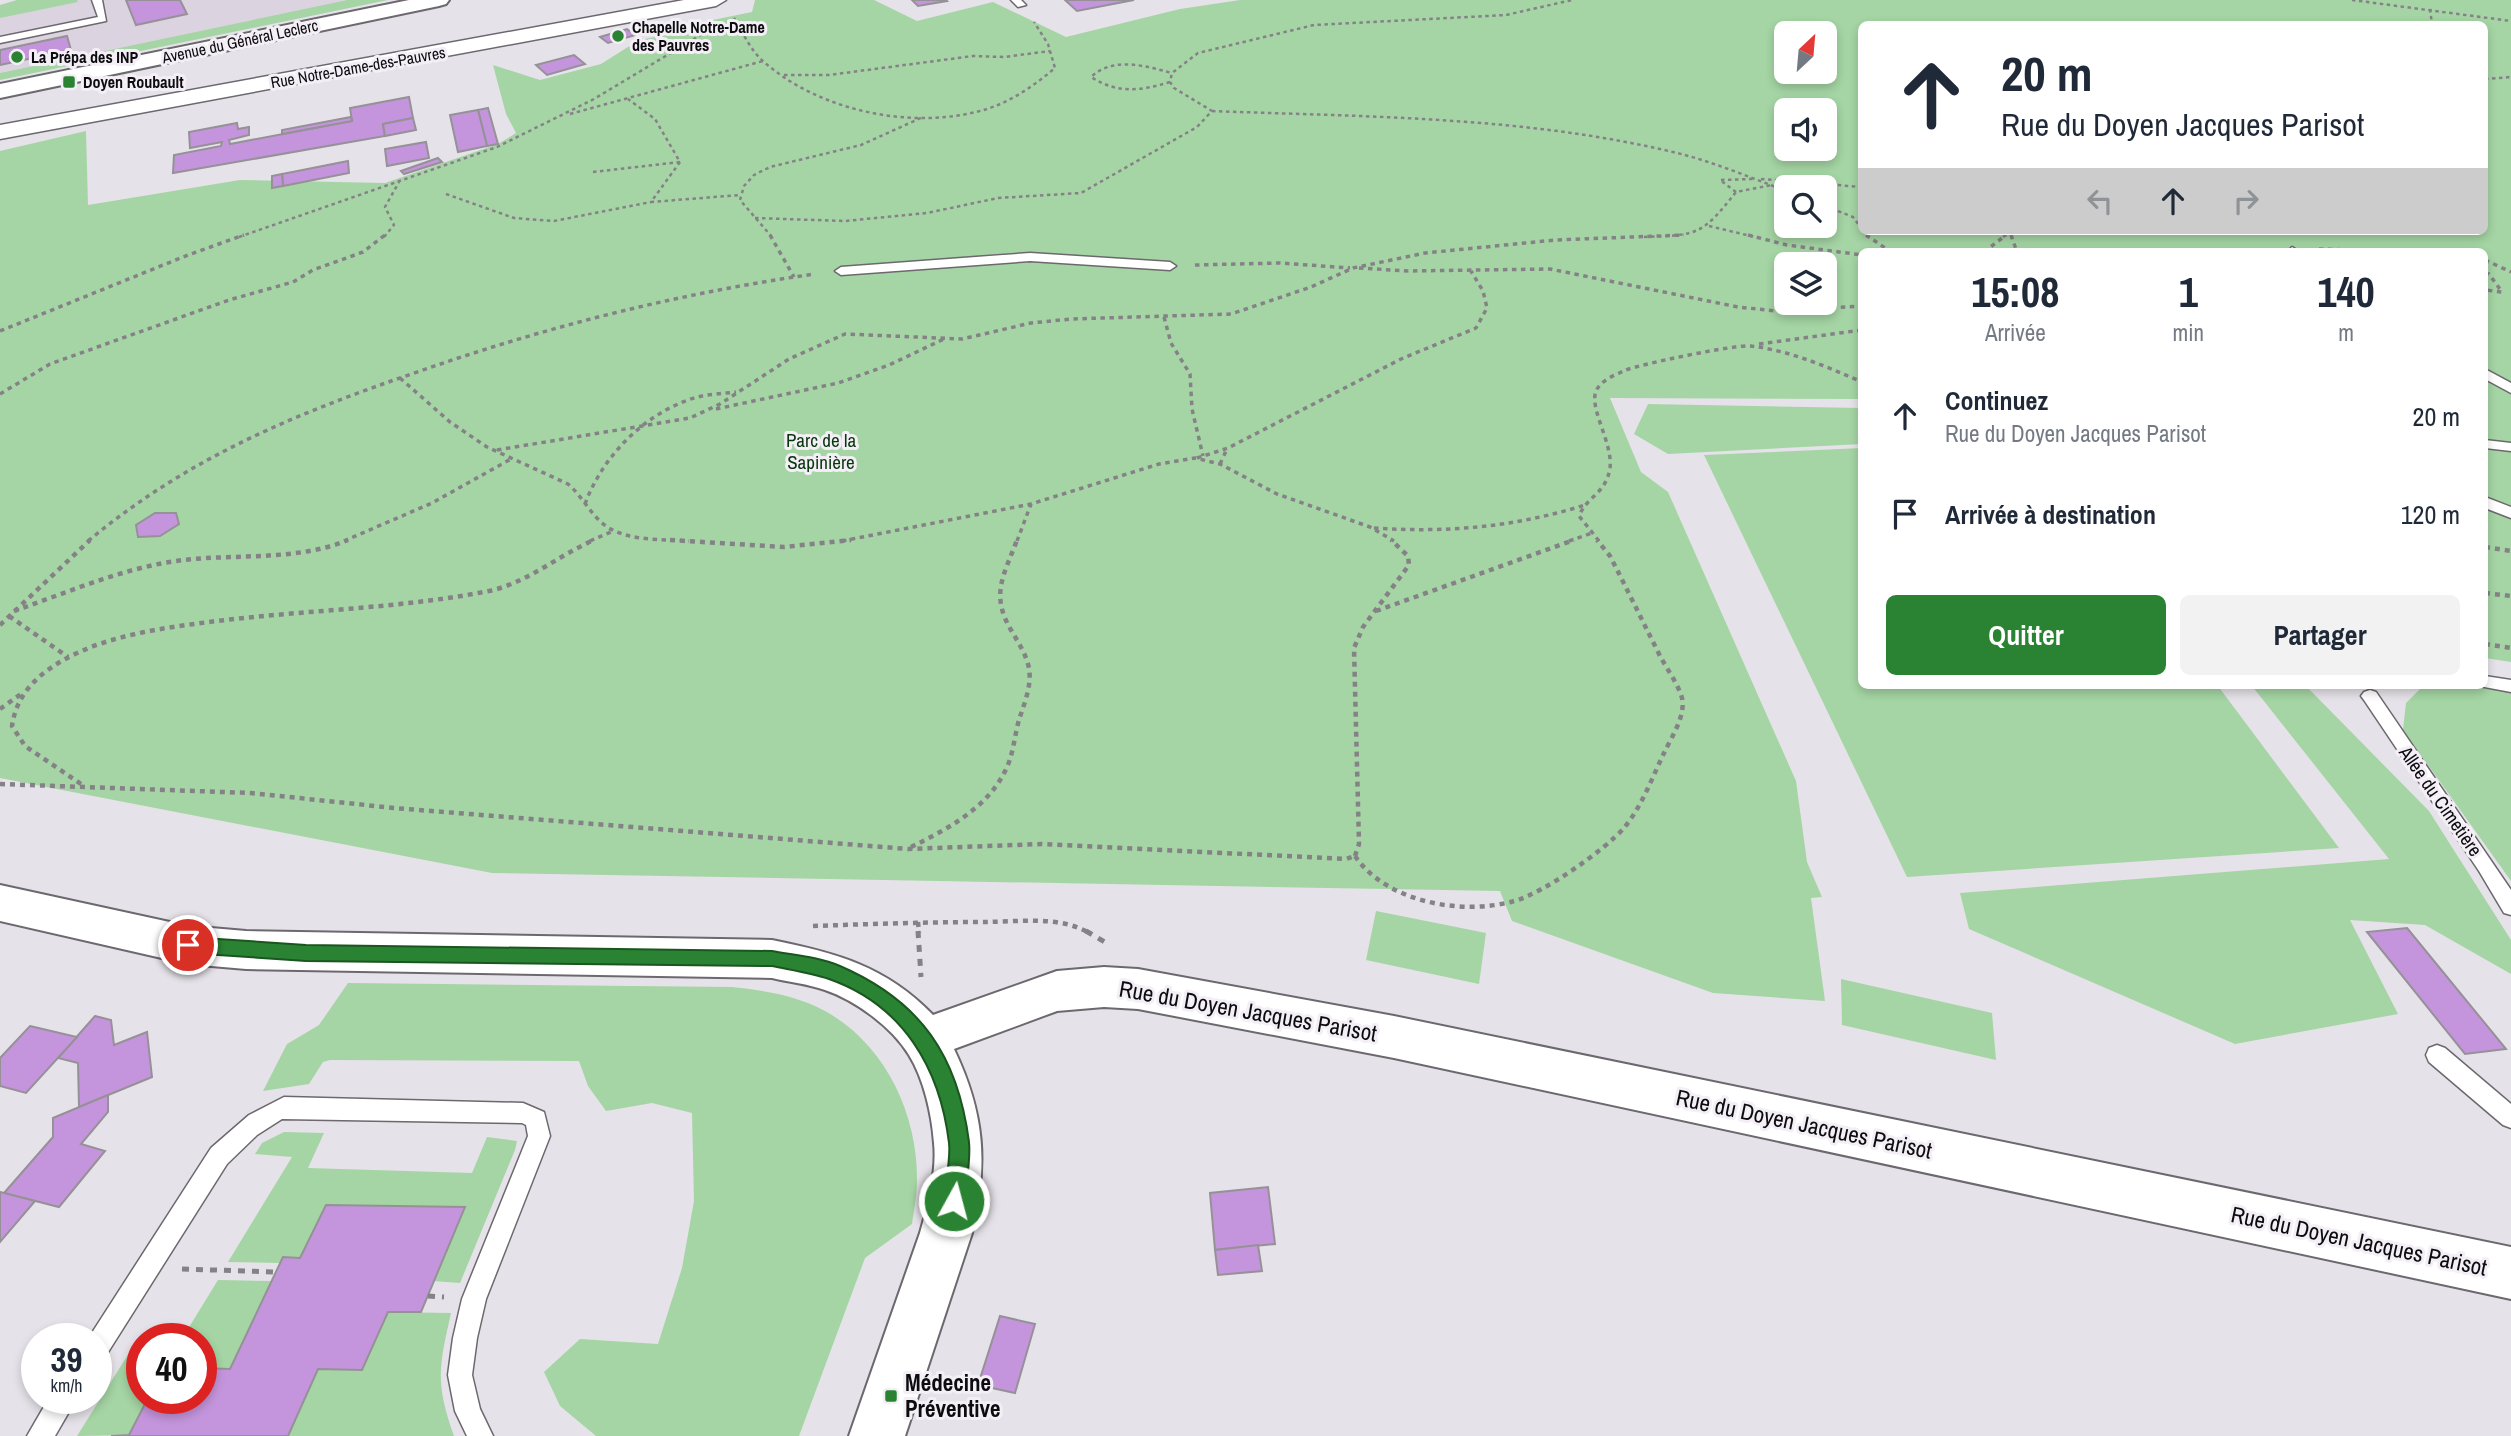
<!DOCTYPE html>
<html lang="fr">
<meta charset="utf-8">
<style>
:root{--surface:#fff;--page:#f2f2f3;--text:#1f2937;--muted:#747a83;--accent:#2a8332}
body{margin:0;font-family:"Archivo Narrow",sans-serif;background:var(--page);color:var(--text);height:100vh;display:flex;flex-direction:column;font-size:26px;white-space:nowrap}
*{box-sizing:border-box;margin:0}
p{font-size:23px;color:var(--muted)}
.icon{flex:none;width:38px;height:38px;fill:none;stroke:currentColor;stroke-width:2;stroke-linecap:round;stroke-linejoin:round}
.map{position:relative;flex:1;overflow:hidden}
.sheet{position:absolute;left:1858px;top:248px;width:630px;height:441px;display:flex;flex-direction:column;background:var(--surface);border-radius:10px;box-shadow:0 4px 10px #0003}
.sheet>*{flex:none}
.hud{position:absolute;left:1858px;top:21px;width:630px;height:214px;border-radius:10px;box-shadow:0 4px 10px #0003;background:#fff;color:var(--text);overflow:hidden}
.needle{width:46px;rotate:26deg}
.buttons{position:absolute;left:1774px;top:21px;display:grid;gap:14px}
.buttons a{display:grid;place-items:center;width:63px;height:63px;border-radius:10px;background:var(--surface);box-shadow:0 4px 10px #0003;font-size:35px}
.speed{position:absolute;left:21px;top:1323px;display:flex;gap:14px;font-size:35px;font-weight:700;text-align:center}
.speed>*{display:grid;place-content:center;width:91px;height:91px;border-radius:50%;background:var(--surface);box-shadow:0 4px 10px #0003;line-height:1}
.speed small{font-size:18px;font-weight:400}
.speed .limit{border:10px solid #d22;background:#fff;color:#111}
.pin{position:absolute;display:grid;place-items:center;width:60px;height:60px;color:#fff;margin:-30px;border:4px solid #fff;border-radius:50%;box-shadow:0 2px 7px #0007}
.me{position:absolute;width:77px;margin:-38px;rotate:7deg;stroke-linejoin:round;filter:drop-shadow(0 0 5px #0008)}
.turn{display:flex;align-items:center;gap:24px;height:147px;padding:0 28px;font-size:32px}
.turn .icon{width:91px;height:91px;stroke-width:2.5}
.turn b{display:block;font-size:49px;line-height:60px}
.lanes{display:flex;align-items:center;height:66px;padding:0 28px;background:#0003;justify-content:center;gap:35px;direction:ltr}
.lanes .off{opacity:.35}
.eta{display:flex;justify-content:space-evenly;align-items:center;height:119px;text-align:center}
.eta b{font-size:42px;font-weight:800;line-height:49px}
.action{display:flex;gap:14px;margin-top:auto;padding:14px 28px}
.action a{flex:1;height:80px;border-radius:10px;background:var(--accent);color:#fff;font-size:28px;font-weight:800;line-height:80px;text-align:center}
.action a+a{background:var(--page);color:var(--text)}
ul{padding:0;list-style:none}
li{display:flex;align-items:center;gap:21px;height:98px;padding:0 28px}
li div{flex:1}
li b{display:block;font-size:26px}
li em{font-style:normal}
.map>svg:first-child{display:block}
.built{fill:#dcd3e0}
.green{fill:#a5d5a4;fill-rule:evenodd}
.building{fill:#c495dc;stroke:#959197;stroke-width:2}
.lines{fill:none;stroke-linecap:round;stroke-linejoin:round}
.service-casing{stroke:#6c686e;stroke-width:3}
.minor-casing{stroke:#6c686e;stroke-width:3}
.tertiary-casing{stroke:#6c686e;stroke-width:4}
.secondary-casing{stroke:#6c686e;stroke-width:4}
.path-far3{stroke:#858287;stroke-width:2.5;stroke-dasharray:3.5 3.5;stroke-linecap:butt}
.path-far2{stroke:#858287;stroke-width:3.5;stroke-dasharray:4.5 4.5;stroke-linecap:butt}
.path-far1{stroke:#858287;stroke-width:4.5;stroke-dasharray:5 5;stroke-linecap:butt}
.path{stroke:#858287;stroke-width:5;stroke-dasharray:7 7;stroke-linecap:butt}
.service{fill:#fff;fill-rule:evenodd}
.minor{fill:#fff;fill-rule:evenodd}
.tertiary{fill:#fff;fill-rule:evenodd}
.secondary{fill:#fff;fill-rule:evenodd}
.route{fill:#2a8332;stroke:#1b5520;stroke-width:2}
.poi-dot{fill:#2a8332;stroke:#f4eff6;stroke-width:2.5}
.labels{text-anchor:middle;stroke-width:6;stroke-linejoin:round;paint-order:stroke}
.far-poi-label{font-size:16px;font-weight:bold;fill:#0c0b0d;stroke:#f4eff6;text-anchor:start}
.far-street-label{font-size:16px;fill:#0c0b0d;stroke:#f4eff6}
.park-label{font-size:19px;fill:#06360b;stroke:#f4eff6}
.street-label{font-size:19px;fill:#0c0b0d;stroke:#f4eff6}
.near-street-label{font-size:23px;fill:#0c0b0d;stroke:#f4eff6}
.near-poi-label{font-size:23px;font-weight:bold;fill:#0c0b0d;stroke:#f4eff6;text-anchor:start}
</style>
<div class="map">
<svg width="2511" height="1436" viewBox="0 0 2511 1436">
<rect width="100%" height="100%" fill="#e6e2e9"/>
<polygon class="built" points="43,0 347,0 0,73 0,12"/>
<g class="green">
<polygon points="17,0 77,0 78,2 0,18 0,5"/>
<polygon points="347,0 388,0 0,80 0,73"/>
<path d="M 755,0 L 874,0 L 917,21 L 993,2 L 1066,37 L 1180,9 L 1240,0 L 2511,0 L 2511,662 L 2485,658 L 2485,252 L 1862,252 L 1862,399 L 1610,398 L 1641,472 L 1668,492 L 1796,781 L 1807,862 L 1822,897 L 1811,898 L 1825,1001 L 1713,993 L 1512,921 L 1500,891 L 492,873 L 0,778 L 0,151 L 86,131 L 88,205 L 240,180 L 385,183 L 498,144 L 516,133 L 506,114 L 493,65 L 540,80 L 601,64 L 639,40 L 688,31 L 703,22 L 752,12 ZM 1862,24 L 2485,24 L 2485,231 L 1862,231 ZM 1787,33 L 1825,33 L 1825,72 L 1787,72 ZM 1787,110 L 1825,110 L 1825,149 L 1787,149 ZM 1787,187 L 1825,187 L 1825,226 L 1787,226 ZM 1787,264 L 1825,264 L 1825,303 L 1787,303 Z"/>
<polygon points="1648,404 1862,408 1862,444 1668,454 1634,434"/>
<polygon points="1862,448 1862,686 2218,686 2339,848 1907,877 1704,455"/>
<polygon points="2252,686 2306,686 2429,811 2511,940 2511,974 2425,925 2350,920 2398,1014 2235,1044 1969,929 1960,893 2389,859"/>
<polygon points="2423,686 2469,686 2511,692 2511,881 2403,730 2406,703"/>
<polygon points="1376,911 1486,933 1479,984 1366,960"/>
<polygon points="1841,979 1992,1013 1996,1060 1842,1025"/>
<path d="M 348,983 L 732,987 C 760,990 789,994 815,1006 C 881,1036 918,1110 917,1181 C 917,1195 914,1210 912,1224 L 865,1258 L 799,1436 L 596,1436 L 560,1406 L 544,1372 L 580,1339 L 658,1344 L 682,1268 L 694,1201 L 692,1113 L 652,1103 L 606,1111 L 588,1086 L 579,1061 L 330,1060 L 323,1062 L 309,1084 L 263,1091 L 287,1044 L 319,1025 Z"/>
<polygon points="284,1132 324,1133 308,1168 472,1173 487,1137 517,1141 515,1150 460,1283 433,1281 464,1207 326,1205 300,1258 283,1257 280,1263 228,1262 292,1157 255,1154 262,1143"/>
<polygon points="218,1280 272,1281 230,1369 201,1368 201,1339 142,1339 142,1398 148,1398 129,1435 77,1436 139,1337 183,1337"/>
<path d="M 388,1312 L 451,1313 C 439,1367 435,1382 454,1436 L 288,1436 L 318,1369 L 362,1370 Z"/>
</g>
<g class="building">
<polygon points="126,0 180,0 187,14 136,25"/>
<polygon points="912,0 946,0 947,1 918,6"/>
<polygon points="1065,0 1134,0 1077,11"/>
<polygon points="627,29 635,35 608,43 600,37"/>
<polygon points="67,36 71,50 0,65 0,50"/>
<polygon points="574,55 585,64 547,75 536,65"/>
<polygon points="409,97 413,118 383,124 385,136 173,173 174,155 221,146 222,142 190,148 189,132 237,123 238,129 249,127 249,135 229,140 230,144 352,121 350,108"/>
<polygon points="488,108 498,144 487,146 478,110"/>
<polygon points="478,110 487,146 458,152 450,115"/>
<polygon points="351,117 352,121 282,134 282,130"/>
<polygon points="413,118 416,130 385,136 383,124"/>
<polygon points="426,142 429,158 387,166 385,149"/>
<polygon points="438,158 442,162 404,174 401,171"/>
<polygon points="348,161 349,173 283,186 282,174"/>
<polygon points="282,174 283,186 272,188 272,176"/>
<polygon points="155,513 176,513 179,524 160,536 138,537 136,525"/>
<polygon points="2407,928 2506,1049 2465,1054 2367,932"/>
<polygon points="95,1016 111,1020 114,1045 147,1032 152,1077 79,1107 78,1063 58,1058"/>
<polygon points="30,1026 77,1037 26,1093 0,1086 0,1058"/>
<polygon points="108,1095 108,1112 81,1144 105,1151 59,1207 4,1193 53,1137 53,1118"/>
<polygon points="1268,1187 1275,1244 1215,1250 1210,1193"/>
<polygon points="0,1192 35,1201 0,1242"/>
<polygon points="326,1205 465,1207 421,1312 388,1312 362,1370 318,1369 288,1436 111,1436 129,1435 148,1398 201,1398 201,1368 230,1369 283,1257 300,1258"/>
<polygon points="1258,1245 1262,1271 1218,1275 1215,1250"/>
<polygon points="1000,1316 1035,1324 1015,1393 978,1385"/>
</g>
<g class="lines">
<g class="service-casing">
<g id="service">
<polygon points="92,0 102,0 106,21 0,43 0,37 98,17"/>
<polygon points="1011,0 1021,0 1026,5 1018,7"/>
<polygon points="2292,247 2300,252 2287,252"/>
<polygon points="1030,253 1170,262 1176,266 1170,270 1030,261 841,275 835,271 841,267"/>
<polygon points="2485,369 2511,383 2511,393 2485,379"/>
<polygon points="2485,440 2511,443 2511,451 2485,448"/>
<polygon points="2485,497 2511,507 2511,518 2485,508"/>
<polygon points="2485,676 2511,680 2511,692 2479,686 2485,686"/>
<polygon points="2370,690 2376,692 2511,890 2511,915 2504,913 2479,871 2364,700 2361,696 2364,692"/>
<polygon points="2437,1045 2445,1048 2511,1104 2511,1128 2503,1125 2429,1062 2426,1055 2429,1048"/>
<polygon points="284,1097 523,1103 544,1112 550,1136 486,1299 477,1338 472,1375 480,1409 493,1436 467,1436 455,1411 448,1375 453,1338 462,1299 528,1136 526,1125 522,1123 282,1119 257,1135 227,1164 105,1357 96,1360 96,1339 88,1339 211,1148 249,1115"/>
<polygon points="49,1398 77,1398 55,1436 27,1436"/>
</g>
</g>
<g class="minor-casing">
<polygon id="minor" points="684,0 726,0 716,6 0,139 0,125"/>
</g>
<g class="tertiary-casing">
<path id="tertiary" d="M 0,885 L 188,926 L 246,931 L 772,940 C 836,953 886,966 933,1015 L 1057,971 L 1104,967 L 1138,969 L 1394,1016 L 2511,1247 L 2511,1299 L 1394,1058 L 1138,1009 L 1104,1007 L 1057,1011 L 954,1049 C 985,1114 988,1164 972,1233 L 905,1436 L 849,1436 L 920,1233 C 928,1205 937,1172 934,1143 C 932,1115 924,1079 909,1055 C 892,1027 855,1000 825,990 C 808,984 789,982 772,978 L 246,969 L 188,964 L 0,921 Z"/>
</g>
<g class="secondary-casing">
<polygon id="secondary" points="409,0 449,0 446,4 439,6 0,98 0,84"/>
</g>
<g class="path-far3">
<polyline points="2352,0 2511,21"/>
<polyline points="2430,9 2432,24"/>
<path d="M 734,18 C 743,33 751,51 764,62 C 821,112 915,131 987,109 C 1012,101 1035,85 1055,68 L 1048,44 L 1034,22"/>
<polyline points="784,75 829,75 973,56 1004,57 1050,51"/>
<polyline points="2485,79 2511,77"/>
<path d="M 1170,82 C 1140,91 1118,94 1091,77 C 1114,56 1145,66 1172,73"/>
<path d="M 1212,111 C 1367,117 1525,116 1677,153 C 1714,162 1751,178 1787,191"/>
<polyline points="570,114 763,61"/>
<polyline points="680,162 651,202 740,195"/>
<polyline points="593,172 680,162 655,119 628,99"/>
<polyline points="1761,179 1862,187"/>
<polyline points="1736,192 1720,180 1753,179"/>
<polyline points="446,194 514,218 554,221 651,202"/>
<polyline points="1825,206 1853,217 1862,229"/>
<polyline points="755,218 845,221 927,213 998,198 1081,193 1197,127 1212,111 1174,88 1170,82 1172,73 1198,53 1314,25 1506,15 1572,0"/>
<polyline points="1709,226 1755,237"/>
<polyline points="1863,231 1867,237"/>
<polyline points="2010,231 2012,237"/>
<polyline points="239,237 497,147 594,99 709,30"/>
<polyline points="384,237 394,225 385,207 399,182"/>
<polyline points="772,237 740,200 744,186 754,175 770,167 861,145 923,117"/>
<path d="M 1644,237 C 1699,235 1702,235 1736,192 L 1772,185"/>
<polyline points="2003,237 2010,232"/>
</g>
<g class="path-far2">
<polyline points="770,235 794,277"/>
<polyline points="1748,235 1787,245 1862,255"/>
<polyline points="1866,235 1891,252"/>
<polyline points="2011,235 2017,252"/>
<polyline points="2319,249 2423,252"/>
<polyline points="1984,252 2006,235"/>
<polyline points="2485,260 2511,272"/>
<polyline points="1195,265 1280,263 1350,268"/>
<polyline points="1359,268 1408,271 1550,269 1738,307 1776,311 1862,306"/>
<polyline points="2485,273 2489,274 2502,292 2485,290"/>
<polyline points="1164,317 1171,343 1190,374 1192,409 1203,456"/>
<polyline points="0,331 188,255 244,235"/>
<polyline points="1759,344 1862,330"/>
<path d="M 400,378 L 450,422 L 487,447 L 568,484 C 581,495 588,510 600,521 C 621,542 661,539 689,541"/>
<polyline points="0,394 50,364 229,300 293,282 313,270 363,252 385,235"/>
<polyline points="716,409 838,383 889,365 944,339"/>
<polyline points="497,450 690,418 720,404 789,359 845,334 962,339 1031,323 1071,319 1231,314 1311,287 1353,268 1425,253 1555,240 1684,235"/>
<polyline points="1197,458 1228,448 1401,359 1476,328 1487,308 1483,291 1471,271"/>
<polyline points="1220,464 1227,449"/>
<path d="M 585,504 C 602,458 641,417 688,400 C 703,394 720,394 736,392"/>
<path d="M 1374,528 C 1447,533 1515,527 1585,505"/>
<path d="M 88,541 C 191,456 295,414 420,371 C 549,326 680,293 815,274"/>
<polyline points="344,541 432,503 511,459"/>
<polyline points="590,541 613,531"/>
<polyline points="842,541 1031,504 1159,464 1195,458 1220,464 1277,494 1370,527 1394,541"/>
<polyline points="1017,541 1031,504"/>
<polyline points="1569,541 1592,533"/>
<path d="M 1599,541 L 1579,516 C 1587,496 1606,494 1610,468 C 1613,443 1589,409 1596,391 C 1601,380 1615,375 1626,370 C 1641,364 1737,344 1751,346 C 1791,351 1825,366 1862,382"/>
</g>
<g class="path-far1">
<polyline points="670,540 784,547 851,540"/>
<polyline points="2485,547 2511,551"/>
<polyline points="2485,593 2511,596"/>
<path d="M 14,611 C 69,592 125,567 183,560 C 236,554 298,561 348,540"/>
<polyline points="1376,611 1574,540"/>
<polyline points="9,616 68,657"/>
<polyline points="0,625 90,540"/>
<polyline points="2485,644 2511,648"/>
<polyline points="0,709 21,694"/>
<polyline points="0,784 251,793 394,808 908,849 1042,844 1346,859 1355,856"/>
<path d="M 81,784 L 25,746 L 12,726 C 17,690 44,669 75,654 C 117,634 164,628 209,622 C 302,610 397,609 489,591 C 527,583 559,555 594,540"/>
<path d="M 911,847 C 950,828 993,805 1009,762 C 1014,748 1015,734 1019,720 C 1024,704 1032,686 1029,668 C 1026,654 1018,642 1011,630 C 990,594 1004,575 1017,540"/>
<polyline points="1355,856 1359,844 1354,648 1363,627 1409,565 1408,556 1391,540"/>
<path d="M 1355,856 C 1386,902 1462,916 1514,901 C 1542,894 1605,850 1624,828 C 1642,806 1652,778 1664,753 C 1671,738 1686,716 1682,698 C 1678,684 1667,669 1660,656 C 1643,622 1627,589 1610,556 L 1597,540"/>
<polyline points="918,922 919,933"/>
<path d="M 813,926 C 870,924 927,922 984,922 C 1018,922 1059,915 1089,933"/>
</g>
<g class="path">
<polyline points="918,931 921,977"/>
<polyline points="1086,931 1110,945"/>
<polyline points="182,1269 276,1272"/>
<polyline points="428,1296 444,1297"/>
</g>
<use href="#service" class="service"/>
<use href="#minor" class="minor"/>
<use href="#tertiary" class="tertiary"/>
<use href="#secondary" class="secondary"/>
</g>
<path class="route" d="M 188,937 L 306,945 L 772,951 C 794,955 819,957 840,966 C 921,1001 958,1056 969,1142 C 971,1161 966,1183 964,1201 L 961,1208 L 954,1211 L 946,1208 L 943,1201 C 945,1183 951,1161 949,1143 C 940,1068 903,1005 829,979 C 811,973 791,970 772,966 L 306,961 L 188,953 L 182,951 L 179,945 L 182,939 Z"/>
<g class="poi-dot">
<circle cx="618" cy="36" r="7"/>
<circle cx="17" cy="57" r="7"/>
<rect x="62" y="75" width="14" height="14" rx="3.5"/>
<rect x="884" y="1389" width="14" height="14" rx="3.5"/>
</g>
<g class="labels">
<g class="far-poi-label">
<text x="632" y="33">Chapelle Notre-Dame<tspan x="632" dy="18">des Pauvres</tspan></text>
<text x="31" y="63">La Prépa des INP</text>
<text x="83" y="88">Doyen Roubault</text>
</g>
<g class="far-street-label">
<text transform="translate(240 41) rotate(-12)" y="6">Avenue du Général Leclerc</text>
<text transform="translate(358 67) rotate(-10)" y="6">Rue Notre-Dame-des-Pauvres</text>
</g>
<g class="park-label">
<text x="821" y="447">Parc de la<tspan x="821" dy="22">Sapinière</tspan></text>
</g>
<g class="street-label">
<text transform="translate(2441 801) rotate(55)" y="7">Allée du Cimetière</text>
</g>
<g class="near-street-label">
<text transform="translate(1248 1011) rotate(10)" y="8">Rue du Doyen Jacques Parisot</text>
<text transform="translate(1804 1124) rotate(12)" y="8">Rue du Doyen Jacques Parisot</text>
<text transform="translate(2359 1241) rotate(12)" y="8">Rue du Doyen Jacques Parisot</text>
</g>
<g class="near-poi-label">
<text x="905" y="1391">Médecine<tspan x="905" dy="26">Préventive</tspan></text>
</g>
</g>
</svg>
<div class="buttons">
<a><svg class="needle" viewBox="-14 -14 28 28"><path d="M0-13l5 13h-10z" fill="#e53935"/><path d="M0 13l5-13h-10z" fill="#747a83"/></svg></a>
<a><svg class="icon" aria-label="sound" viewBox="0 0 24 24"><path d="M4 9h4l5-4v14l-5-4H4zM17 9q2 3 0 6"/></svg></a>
<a><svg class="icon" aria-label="search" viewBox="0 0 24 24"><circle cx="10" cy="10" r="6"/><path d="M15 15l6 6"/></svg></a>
<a><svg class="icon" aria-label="layers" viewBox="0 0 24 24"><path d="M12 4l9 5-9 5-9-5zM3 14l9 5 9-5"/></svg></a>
</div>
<div class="speed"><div>39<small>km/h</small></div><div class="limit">40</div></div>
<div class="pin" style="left:188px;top:945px;background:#d93025"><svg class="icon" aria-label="arrive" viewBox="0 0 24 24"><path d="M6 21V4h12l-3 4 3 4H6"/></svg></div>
<svg class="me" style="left:954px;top:1201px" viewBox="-20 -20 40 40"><circle r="17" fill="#2a8332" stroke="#fff" stroke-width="3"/><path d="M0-11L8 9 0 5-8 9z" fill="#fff"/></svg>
<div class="hud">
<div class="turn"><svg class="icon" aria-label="ahead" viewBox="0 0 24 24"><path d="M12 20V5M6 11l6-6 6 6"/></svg><div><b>20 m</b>Rue du Doyen Jacques Parisot</div></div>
<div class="lanes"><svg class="icon off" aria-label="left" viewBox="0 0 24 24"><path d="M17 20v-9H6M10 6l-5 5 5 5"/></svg><svg class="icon" aria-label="ahead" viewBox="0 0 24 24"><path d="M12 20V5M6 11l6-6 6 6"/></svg><svg class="icon off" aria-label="right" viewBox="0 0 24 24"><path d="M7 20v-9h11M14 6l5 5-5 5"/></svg></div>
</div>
<section class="sheet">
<div class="eta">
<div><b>15:08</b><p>Arrivée</p></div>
<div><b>1</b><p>min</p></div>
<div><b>140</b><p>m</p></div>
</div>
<ul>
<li><svg class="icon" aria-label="ahead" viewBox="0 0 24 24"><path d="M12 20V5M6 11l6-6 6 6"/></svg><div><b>Continuez</b><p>Rue du Doyen Jacques Parisot</p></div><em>20 m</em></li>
<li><svg class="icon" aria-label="arrive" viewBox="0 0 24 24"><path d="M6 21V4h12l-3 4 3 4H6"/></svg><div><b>Arrivée à destination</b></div><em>120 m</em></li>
</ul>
<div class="action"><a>Quitter</a><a>Partager</a></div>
</section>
</div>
